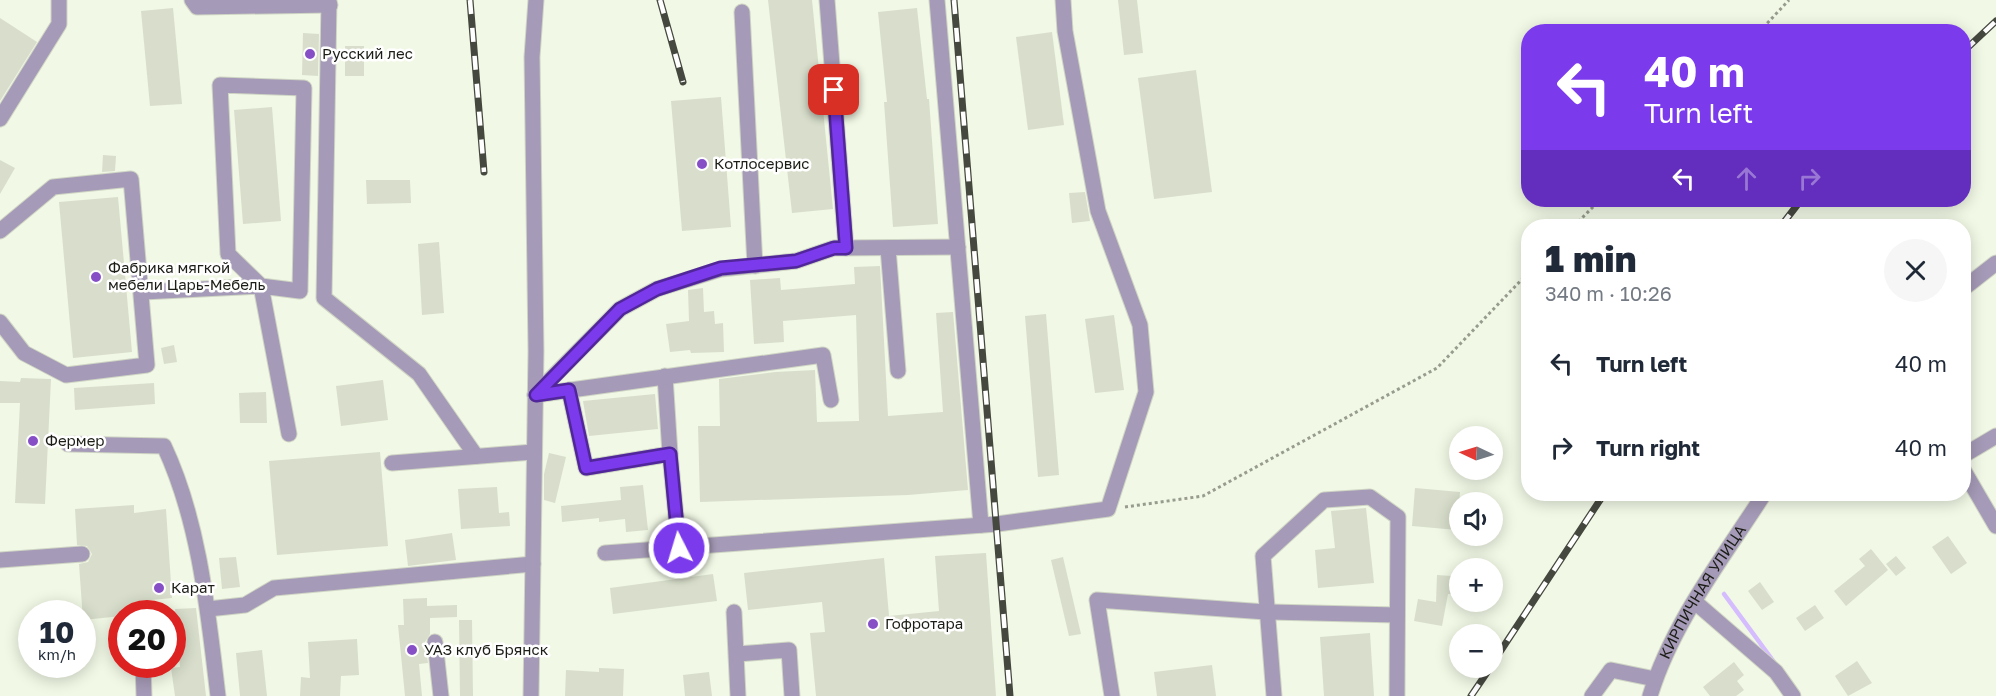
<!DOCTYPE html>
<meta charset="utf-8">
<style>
:root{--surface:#fff;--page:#f6f6f7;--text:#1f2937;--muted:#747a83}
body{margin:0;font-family:"Golos Text",sans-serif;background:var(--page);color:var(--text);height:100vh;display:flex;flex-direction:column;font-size:22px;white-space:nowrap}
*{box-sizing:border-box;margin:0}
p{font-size:20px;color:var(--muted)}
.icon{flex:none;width:33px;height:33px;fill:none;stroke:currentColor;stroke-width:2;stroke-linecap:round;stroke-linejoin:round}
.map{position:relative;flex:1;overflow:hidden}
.drawer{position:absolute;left:1521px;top:219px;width:450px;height:282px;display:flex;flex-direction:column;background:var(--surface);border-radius:24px;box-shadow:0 3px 15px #0003}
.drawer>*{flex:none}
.hud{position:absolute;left:1521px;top:24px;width:450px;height:183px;border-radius:24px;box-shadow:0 3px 15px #0003;background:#7c3aed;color:#fff;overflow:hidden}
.needle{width:39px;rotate:274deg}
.controls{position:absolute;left:1449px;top:426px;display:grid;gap:12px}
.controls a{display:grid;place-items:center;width:54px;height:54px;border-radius:50%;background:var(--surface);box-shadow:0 3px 15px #0003;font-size:30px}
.speed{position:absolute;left:18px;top:600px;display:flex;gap:12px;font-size:30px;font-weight:700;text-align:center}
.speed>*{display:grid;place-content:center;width:78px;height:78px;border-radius:50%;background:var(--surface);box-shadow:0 3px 15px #0003;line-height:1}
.speed small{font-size:15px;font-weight:400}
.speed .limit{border:9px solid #d22;background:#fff;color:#111}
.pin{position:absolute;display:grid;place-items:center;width:51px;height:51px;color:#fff;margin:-26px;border-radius:12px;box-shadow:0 3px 9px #0006}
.me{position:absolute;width:66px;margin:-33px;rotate:355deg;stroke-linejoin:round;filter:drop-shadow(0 0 4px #0008)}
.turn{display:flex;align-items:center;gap:21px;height:126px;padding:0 24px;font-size:27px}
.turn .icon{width:78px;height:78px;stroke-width:2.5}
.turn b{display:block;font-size:42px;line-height:51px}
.lanes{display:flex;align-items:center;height:57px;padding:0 24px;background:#0003;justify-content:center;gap:30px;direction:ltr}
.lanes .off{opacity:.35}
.round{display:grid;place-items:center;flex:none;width:63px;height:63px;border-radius:32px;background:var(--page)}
.summary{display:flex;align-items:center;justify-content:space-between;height:102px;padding:0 24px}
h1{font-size:36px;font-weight:800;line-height:45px}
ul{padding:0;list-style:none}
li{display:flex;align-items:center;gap:18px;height:84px;padding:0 24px}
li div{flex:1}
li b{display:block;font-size:22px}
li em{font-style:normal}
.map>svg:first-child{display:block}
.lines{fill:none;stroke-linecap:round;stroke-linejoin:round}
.stream{stroke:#d5bcfe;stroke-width:4.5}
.building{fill:#d8decb}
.minor-casing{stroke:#cfd5c4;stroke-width:17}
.path{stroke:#989c8e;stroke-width:3;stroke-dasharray:3 3;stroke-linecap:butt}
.minor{stroke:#a59ab7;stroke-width:15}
.rail-casing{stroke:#45483f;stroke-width:7}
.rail{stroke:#fff;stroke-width:4.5;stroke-dasharray:14;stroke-linecap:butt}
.route-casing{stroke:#51269a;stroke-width:15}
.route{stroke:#7c3aed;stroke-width:10}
.poi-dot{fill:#864fc6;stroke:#fff;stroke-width:2}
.labels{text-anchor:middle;stroke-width:5;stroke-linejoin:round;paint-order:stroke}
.poi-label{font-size:15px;fill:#1b1d16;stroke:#fff;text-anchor:start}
.street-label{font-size:15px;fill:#1b1d16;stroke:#fff}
</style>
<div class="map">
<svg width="1996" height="696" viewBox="0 0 1996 696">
<rect width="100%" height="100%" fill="#f1f8e5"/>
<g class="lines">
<polyline class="stream" points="1724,594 1774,662"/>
</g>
<g class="building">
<polygon points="768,0 812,0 833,209 792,213"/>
<polygon points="1118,0 1137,0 1143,53 1124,55"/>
<polygon points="173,8 182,104 150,106 141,11"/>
<polygon points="917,8 927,99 929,99 938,224 893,227 884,102 887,102 878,12"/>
<polygon points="0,18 37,42 0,101"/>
<polygon points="1052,32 1064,125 1028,130 1016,37"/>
<polygon points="303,33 319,34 318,76 302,75"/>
<rect x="345" y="46" width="19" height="30"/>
<polygon points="1196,70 1212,192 1154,199 1138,78"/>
<polygon points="721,97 731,227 682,231 671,101"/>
<polygon points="272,107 281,221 243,224 234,110"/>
<polygon points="103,155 116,156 115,171 102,172"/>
<polygon points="0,160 15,168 0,194"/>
<polygon points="366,180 410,180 411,203 367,204"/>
<polygon points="1085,192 1090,221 1072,223 1069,193"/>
<polygon points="118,197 132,352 73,358 59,202"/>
<polygon points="439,242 444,313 422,315 418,244"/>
<polygon points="880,266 888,416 943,412 936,313 953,312 968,490 908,495 700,502 698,426 720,426 719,379 775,372 815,370 817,422 859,421 856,315 783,321 784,342 754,344 750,280 780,278 781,290 855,284 854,267"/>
<polygon points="703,288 704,312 714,311 715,324 723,323 724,352 691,353 690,350 670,352 666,324 689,321 688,290"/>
<polygon points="1046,314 1059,475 1038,477 1025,316"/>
<polygon points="1114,315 1124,390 1095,393 1085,319"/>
<polygon points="174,345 177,362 164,364 161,348"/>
<polygon points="21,378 51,379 45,504 15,503 20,403 0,403 0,381 20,382"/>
<polygon points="383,380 388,420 341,426 336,386"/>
<polygon points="154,383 155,404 75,410 74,388"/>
<polygon points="266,392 267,423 240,423 239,393"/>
<polygon points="655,394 658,429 589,436 583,401"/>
<polygon points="380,452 388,546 277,555 269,461"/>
<polygon points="549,453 566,457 555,503 544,500 544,474"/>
<polygon points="643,485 648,530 626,532 625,519 599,522 599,518 562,522 561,506 621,500 620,487"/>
<polygon points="497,487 499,513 509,512 510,526 461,529 458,489"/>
<polygon points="1415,488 1460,492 1457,530 1412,526"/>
<polygon points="134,505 134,513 166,509 172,598 141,601 141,614 83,620 79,564 88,562 92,554 87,546 77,545 75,509"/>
<polygon points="1366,508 1374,583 1318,588 1315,550 1335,548 1331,511"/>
<polygon points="452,533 456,560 408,566 405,540"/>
<polygon points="1948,536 1967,563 1951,574 1932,547"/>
<polygon points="1871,549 1888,570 1846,606 1834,591 1865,566 1859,559"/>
<polygon points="986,553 996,696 816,696 810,633 825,632 822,602 748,610 744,573 884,558 889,616 939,611 935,556"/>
<polygon points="1896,556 1906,568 1896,576 1886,564"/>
<polygon points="236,557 240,587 222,589 219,558"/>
<polygon points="1063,557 1081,634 1069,636 1051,560"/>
<polygon points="713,574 717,601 613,614 610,588"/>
<polygon points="1437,575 1452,576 1451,594 1448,594 1442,626 1414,621 1418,599 1436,602"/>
<polygon points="1760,582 1774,602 1762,610 1748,591"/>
<polygon points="427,598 427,606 457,605 457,617 430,618 430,634 425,642 428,663 419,664 422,696 405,696 398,625 404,625 403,599"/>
<polygon points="1815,605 1824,618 1805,631 1796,618"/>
<polygon points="196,608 206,696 175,696 171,668 180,667 175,609"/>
<polygon points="459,620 472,620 473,696 460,696"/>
<polygon points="1370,633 1374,696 1324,696 1320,637"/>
<polygon points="357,639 359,675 341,676 340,696 300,696 301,677 310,678 308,642"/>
<polygon points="262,650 267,696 240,696 236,653"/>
<polygon points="1857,661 1872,683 1848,696 1835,676"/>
<polygon points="1734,662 1744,675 1737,681 1744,690 1736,696 1710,696 1703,687"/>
<polygon points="1212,665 1216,696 1157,696 1154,672"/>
<polygon points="599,668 624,669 623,696 565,696 566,670 599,672"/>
<polygon points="709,672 712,696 685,696 683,675"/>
</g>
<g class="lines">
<g class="minor-casing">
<g id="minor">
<polyline points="192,0 197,7 330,5"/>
<polyline points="329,0 324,298 419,374 476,456"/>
<polyline points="827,0 846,248"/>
<polyline points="937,0 981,525"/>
<polyline points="742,12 755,266"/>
<polyline points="0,119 59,24 59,0"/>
<polyline points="0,231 53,187 131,179 147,365 66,375 24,353 0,322"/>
<polyline points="888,248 898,371"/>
<polyline points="1964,288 1996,263"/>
<polyline points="143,292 261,286 300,291 304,88 220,85 228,254 261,286 289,434"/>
<polyline points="569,390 586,468 670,454 665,376"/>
<polyline points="535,395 620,309 657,289 721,269 796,261 834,248 958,247"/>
<polyline points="535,395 823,355 831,400"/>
<path d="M 68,444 L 164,446 C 200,523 208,613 218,696"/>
<polyline points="670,454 679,548"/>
<polyline points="1964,455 1996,436"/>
<polyline points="392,463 533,452"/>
<polyline points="1964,471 1996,526"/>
<polyline points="605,553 997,524 1108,509 1146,392 1140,325 1098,211 1065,31 1063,0"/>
<polyline points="0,560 82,554"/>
<polyline points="1695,602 1776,672 1793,696"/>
<polyline points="208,609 245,605 274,588 533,564"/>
<polyline points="734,612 738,696"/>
<polyline points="435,642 441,696"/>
<polyline points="737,654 789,650 792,696"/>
<polyline points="143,664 144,696"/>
<polyline points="531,696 536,351 532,57 536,0"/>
<polyline points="1112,696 1097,600 1266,612 1397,615"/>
<polyline points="1274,696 1263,556 1324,500 1370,497 1398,517 1397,696"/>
<polyline points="1592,696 1611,670 1655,679"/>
<path id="s1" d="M 1650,696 C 1672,623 1723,558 1764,494"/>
</g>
</g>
<g class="path">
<polyline points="1759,32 1789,0"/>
<polyline points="1574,226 1600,200"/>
<polyline points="1125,507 1203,496 1437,368 1528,273"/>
</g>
<use href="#minor" class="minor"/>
<g class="rail-casing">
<g id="rail">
<polyline points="470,0 484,172"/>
<polyline points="660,0 683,82"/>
<polyline points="954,0 1010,696"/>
<polyline points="1964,51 1996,21"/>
<polyline points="1781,226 1801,200"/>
<polyline points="1492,664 1604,494"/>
<polyline points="1471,696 1490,668"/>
</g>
</g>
<use href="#rail" class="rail"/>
</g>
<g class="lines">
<g class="route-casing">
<polyline id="route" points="679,548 670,454 586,468 569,390 536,395 620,309 657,289 721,268 796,261 834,248 846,248 834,90"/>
</g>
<use href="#route" class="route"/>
</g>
<g class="poi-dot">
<circle cx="310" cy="54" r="6"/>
<circle cx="702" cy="164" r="6"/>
<circle cx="96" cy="277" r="6"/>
<circle cx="33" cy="441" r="6"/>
<circle cx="159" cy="588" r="6"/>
<circle cx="873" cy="624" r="6"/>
<circle cx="412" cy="650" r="6"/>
</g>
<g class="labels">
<g class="poi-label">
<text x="322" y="59">Русский лес</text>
<text x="714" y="169">Котлосервис</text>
<text x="108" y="273">Фабрика мягкой<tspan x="108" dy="17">мебели Царь-Мебель</tspan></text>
<text x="45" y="446">Фермер</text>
<text x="171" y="593">Карат</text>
<text x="885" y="629">Гофротара</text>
<text x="424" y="655">УАЗ клуб Брянск</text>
</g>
<g class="street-label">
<text dy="5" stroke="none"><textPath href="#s1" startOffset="117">КИРПИЧНАЯ УЛИЦА</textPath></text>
</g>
</g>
</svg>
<div class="controls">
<a><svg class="needle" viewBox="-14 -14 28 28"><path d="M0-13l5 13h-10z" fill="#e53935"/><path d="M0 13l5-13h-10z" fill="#747a83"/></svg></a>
<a><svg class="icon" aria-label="sound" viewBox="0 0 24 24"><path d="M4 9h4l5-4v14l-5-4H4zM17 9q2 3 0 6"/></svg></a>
<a>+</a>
<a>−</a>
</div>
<div class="speed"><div>10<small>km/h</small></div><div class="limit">20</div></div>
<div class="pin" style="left:834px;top:90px;background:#d93025"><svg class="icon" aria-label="arrive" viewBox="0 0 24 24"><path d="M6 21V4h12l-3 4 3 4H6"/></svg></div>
<svg class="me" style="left:679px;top:548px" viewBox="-20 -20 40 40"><circle r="17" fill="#7c3aed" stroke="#fff" stroke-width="3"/><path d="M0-11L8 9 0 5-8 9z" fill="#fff"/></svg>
<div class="hud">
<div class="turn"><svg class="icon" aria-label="left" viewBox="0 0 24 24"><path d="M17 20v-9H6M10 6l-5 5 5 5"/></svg><div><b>40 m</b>Turn left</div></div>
<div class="lanes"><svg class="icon" aria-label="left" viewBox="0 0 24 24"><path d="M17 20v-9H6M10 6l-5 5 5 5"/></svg><svg class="icon off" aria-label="ahead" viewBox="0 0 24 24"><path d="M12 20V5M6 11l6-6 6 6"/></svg><svg class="icon off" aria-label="right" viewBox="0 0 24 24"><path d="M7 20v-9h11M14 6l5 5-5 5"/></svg></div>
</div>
<section class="drawer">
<div class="summary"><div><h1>1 min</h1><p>340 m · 10:26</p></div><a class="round"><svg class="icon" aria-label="close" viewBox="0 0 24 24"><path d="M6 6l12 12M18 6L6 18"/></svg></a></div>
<ul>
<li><svg class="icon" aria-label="left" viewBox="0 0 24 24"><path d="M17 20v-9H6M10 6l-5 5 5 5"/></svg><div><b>Turn left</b></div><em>40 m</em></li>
<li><svg class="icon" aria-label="right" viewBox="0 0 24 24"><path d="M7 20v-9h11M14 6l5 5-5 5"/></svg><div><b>Turn right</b></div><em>40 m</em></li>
</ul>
</section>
</div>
